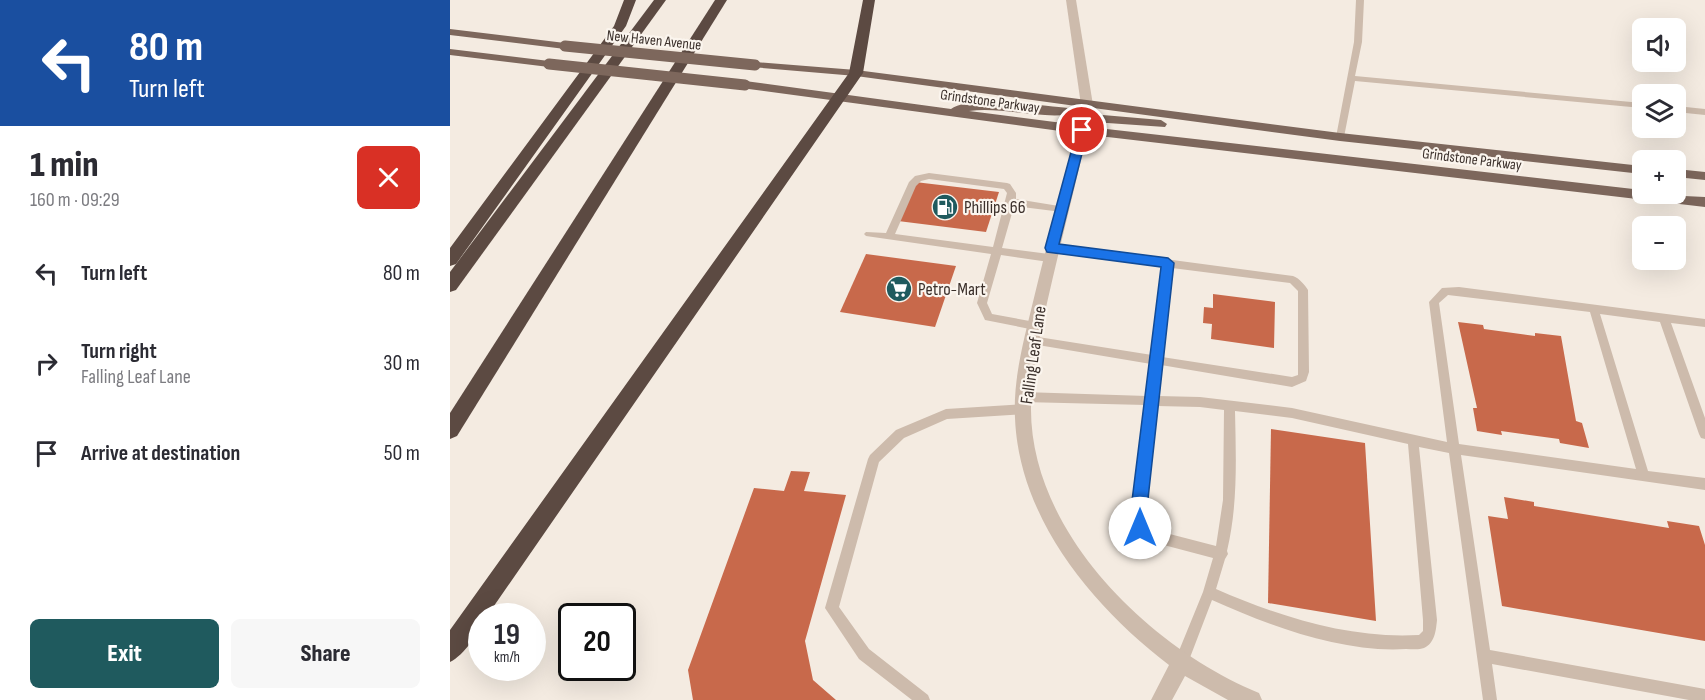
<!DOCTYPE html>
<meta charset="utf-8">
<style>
:root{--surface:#fff;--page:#f7f7f7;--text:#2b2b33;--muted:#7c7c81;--accent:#1f5a5e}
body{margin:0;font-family:"Sofia Sans Condensed",sans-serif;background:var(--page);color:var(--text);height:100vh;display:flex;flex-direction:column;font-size:22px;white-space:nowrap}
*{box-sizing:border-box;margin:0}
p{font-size:20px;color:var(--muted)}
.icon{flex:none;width:33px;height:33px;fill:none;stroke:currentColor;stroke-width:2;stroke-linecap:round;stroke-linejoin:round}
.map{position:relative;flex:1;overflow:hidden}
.side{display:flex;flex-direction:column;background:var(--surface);width:450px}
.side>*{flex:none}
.banner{background:#1a4fa0;color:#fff;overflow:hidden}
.tools{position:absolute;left:1182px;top:18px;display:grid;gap:12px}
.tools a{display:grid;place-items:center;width:54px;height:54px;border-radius:9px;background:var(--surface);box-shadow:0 6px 24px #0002;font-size:30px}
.speed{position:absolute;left:18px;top:603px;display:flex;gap:12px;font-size:30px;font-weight:700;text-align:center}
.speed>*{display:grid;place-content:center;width:78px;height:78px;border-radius:50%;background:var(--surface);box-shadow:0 6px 24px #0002;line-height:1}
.speed small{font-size:15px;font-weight:400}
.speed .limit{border:3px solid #111;border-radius:9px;background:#fff;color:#111}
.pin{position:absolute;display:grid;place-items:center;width:51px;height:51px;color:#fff;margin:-26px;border:3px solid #fff;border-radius:50%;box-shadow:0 2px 6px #0007}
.me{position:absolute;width:66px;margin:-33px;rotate:0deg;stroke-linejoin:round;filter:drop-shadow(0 0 4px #0008)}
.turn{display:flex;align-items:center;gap:21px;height:126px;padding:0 30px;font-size:27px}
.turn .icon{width:78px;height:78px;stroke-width:2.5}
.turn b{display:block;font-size:42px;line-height:51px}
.round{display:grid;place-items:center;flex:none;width:63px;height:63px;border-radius:9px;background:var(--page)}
.head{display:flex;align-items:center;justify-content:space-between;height:102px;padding:0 30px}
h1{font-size:36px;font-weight:800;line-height:45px}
.button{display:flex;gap:12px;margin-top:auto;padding:12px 30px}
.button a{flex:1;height:69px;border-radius:9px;background:var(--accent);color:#fff;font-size:24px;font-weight:800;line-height:69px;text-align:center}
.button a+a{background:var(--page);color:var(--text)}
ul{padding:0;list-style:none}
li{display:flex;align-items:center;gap:18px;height:90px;padding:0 30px}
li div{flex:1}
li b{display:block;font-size:22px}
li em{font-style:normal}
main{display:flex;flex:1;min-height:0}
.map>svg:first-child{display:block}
.building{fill:#c8694b}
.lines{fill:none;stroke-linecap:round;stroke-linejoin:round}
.lane{fill:#cdbbac;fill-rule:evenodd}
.street{fill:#cdbbac;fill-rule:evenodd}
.primary{fill:#7d675c;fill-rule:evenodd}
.highway{fill:#5c4a42;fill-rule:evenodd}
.primary-bridge{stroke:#7d675c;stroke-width:11}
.route{fill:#1a73e8;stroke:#114b97;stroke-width:1.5}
.labels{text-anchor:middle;stroke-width:4.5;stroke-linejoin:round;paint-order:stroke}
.far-street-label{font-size:15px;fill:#3b302b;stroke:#fbf5ee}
.poi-label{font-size:18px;fill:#3b302b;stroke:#fbf5ee;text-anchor:start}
.street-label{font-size:18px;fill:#3b302b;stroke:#fbf5ee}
</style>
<main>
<section class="side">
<div class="banner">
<div class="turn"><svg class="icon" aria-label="left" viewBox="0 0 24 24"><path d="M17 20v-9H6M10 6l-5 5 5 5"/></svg><div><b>80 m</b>Turn left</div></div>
</div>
<div class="head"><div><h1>1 min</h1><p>160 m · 09:29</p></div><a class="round" style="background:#d93025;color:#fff"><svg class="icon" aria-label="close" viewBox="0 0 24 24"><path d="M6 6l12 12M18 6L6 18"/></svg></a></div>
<ul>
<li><svg class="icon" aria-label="left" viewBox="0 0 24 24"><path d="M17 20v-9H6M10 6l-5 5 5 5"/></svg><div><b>Turn left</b></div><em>80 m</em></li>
<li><svg class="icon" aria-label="right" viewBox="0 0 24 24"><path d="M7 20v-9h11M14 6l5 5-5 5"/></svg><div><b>Turn right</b><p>Falling Leaf Lane</p></div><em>30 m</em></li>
<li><svg class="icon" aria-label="arrive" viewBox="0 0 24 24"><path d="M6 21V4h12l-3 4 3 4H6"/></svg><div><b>Arrive at destination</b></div><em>50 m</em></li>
</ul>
<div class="button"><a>Exit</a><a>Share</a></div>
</section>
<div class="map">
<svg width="1255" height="700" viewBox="0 0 1255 700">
<rect width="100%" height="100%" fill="#f4ebe1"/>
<g class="building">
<polygon points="465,182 549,192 536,232 448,221"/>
<polygon points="416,254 506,266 485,327 390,312"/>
<polygon points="763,294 825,302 824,348 761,339 762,324 753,323 754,307 763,308"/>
<polygon points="1008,322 1033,325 1034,329 1085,336 1085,333 1111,336 1126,421 1132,423 1139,448 1110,443 1109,439 1051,431 1052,435 1027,431 1023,408 1027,408"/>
<polygon points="821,429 915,443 926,621 818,603"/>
<polygon points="341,471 360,472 354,491 396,495 355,641 363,680 386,700 243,700 238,670 304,488 334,491"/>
<polygon points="1054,497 1084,502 1084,506 1219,528 1217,521 1249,526 1255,545 1255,641 1052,606 1038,516 1058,519"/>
</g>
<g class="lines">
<g class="lane">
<polygon points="906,0 914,0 912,42 905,76 1192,103 1192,108 905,81 894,137 893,139 887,139 886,137 904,42"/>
<polygon points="1226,106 1255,109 1255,115 1226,112"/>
<path d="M 479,173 L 557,183 L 560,184 L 566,193 L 566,199 L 615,207 L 617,209 L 612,212 L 564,206 L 552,248 L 599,254 L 604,258 L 599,262 L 551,255 L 537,303 L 542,314 L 585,322 L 589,323 L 590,326 L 589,329 L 585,330 L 535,320 L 527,303 L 541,254 L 416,236 L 414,234 L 416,232 L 436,233 L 459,182 L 465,176 ZM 479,179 L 554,189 L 557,193 L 543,247 L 445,234 L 466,186 L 471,181 Z"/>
<path d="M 602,244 L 843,276 C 849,278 855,285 858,290 L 859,372 L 856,381 L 842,387 L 711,365 L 708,396 L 750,397 L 842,408 L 997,442 L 979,302 L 992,288 L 1009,287 L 1255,319 L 1255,327 L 1221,323 L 1255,418 L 1255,439 L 1251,438 L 1249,434 L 1210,322 L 1150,314 L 1198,471 L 1255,478 L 1255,490 L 1011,455 L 1040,650 L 1255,689 L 1255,700 L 1239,700 L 1042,664 L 1047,700 L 1033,700 L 999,453 L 969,447 L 987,620 C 986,630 985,643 974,648 C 969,650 962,649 956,649 C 892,653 820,626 762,600 L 736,668 L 731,670 L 726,668 L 724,663 L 753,592 L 763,558 L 710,544 L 686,532 L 682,517 L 696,405 L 573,402 L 569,400 L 568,397 L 569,394 L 573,392 L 697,396 L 701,364 L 582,344 L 578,343 L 577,340 L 578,337 L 582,336 L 702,355 L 713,266 L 602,252 L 597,248 ZM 722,268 L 840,283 L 848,291 L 848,375 L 842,377 L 712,357 ZM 998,295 L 1140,312 L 1186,469 L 1009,444 L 989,303 ZM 707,406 L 750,407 L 774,410 L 773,500 L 766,546 L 712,532 L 695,524 L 694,517 ZM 785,411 L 842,418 L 958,444 L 973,620 L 973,631 L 969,635 C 899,639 830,617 766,589 L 775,559 L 778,554 L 777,551 C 788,505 786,458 785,411 Z"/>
<polygon points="574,404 578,406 580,409 578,412 574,414 497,419 454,438 429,462 389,607 419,649 478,695 480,700 462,700 409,659 375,608 418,459 420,455 446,430 496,409"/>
</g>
<g class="street">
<polygon points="616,0 626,0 643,105 637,109 631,105"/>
<path d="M 632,126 L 638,130 C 625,188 610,245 597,303 C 590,336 581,371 581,406 C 579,532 700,648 809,693 L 812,700 L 778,700 L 735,676 L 722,700 L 701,700 L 719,665 C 643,607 569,519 565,418 C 563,381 573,343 582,306 C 596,247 612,189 626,130 Z"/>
</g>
<g class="primary">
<polygon points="0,29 115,43 120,46 115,49 0,35"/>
<polygon points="0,49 99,61 104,64 99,67 0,55"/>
<path d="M 305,62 L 406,70 L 890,133 L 1192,166 L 1192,174 L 890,141 L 636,107 L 635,111 C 599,123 557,106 519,111 L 628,125 L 631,118 L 641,114 L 711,120 L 717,124 L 715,127 L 643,122 L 639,127 L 1192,190 L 1192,194 L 1255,197 L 1255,207 L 632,134 L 291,88 L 289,85 L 295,81 L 501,109 C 518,95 595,106 618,108 L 626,106 L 406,76 L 301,67 L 301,63 Z"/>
<polygon points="1226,169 1255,172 1255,180 1226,177"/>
</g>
<g class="highway">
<polygon points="174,0 186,0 176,26 6,264 0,266 0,248 164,26"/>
<polygon points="204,0 216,0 6,290 0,292 0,272"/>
<polygon points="265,0 277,0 7,436 0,439 0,413"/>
<path d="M 413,0 L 425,0 L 413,73 L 37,616 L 32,616 C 32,631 13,656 0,662 L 0,630 L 399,73 Z"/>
</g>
<g class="primary-bridge">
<polyline points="115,46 305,65"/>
<polyline points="99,64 295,85"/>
</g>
</g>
<polygon class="route" points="632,127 638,130 609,244 718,258 724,263 696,517 698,528 696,534 690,536 685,534 680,517 711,267 597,252 595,248 627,130"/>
<defs>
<g id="fuel-disc" transform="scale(1.35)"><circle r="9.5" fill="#1f5a5e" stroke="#fbf5ee"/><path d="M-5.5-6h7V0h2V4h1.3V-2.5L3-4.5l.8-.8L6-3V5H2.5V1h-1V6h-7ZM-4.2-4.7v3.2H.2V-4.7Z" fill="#fff"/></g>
<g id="supermarket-disc" transform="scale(1.35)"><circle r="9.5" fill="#1f5a5e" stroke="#fbf5ee"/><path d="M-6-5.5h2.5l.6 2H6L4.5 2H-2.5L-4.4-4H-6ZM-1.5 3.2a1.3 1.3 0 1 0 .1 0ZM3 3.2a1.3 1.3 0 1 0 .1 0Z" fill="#fff"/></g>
</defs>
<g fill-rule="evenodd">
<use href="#fuel-disc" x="495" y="207"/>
<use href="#supermarket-disc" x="449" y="289"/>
</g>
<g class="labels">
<g class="far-street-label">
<text transform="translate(204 40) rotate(6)" y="5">New Haven Avenue</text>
<text transform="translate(540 101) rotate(8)" y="5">Grindstone Parkway</text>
<text transform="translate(1022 159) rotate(7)" y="5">Grindstone Parkway</text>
</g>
<g class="poi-label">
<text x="514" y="213">Phillips 66</text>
<text x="468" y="295">Petro-Mart</text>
</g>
<g class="street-label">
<text transform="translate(583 355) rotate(-82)" y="6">Falling Leaf Lane</text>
</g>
</g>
</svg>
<div class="tools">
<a><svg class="icon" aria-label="sound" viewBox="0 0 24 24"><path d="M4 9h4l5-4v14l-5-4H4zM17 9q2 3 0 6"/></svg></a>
<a><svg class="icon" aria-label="layers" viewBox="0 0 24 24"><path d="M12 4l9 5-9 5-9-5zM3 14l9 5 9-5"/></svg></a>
<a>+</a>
<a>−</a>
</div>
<div class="speed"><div>19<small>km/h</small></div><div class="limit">20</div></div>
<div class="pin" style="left:632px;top:130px;background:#d93025"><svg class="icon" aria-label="arrive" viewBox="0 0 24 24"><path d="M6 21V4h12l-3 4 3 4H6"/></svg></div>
<svg class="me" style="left:690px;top:528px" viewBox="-20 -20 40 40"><circle r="19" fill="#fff"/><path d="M0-13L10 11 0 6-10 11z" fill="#1a73e8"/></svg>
</div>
</main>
